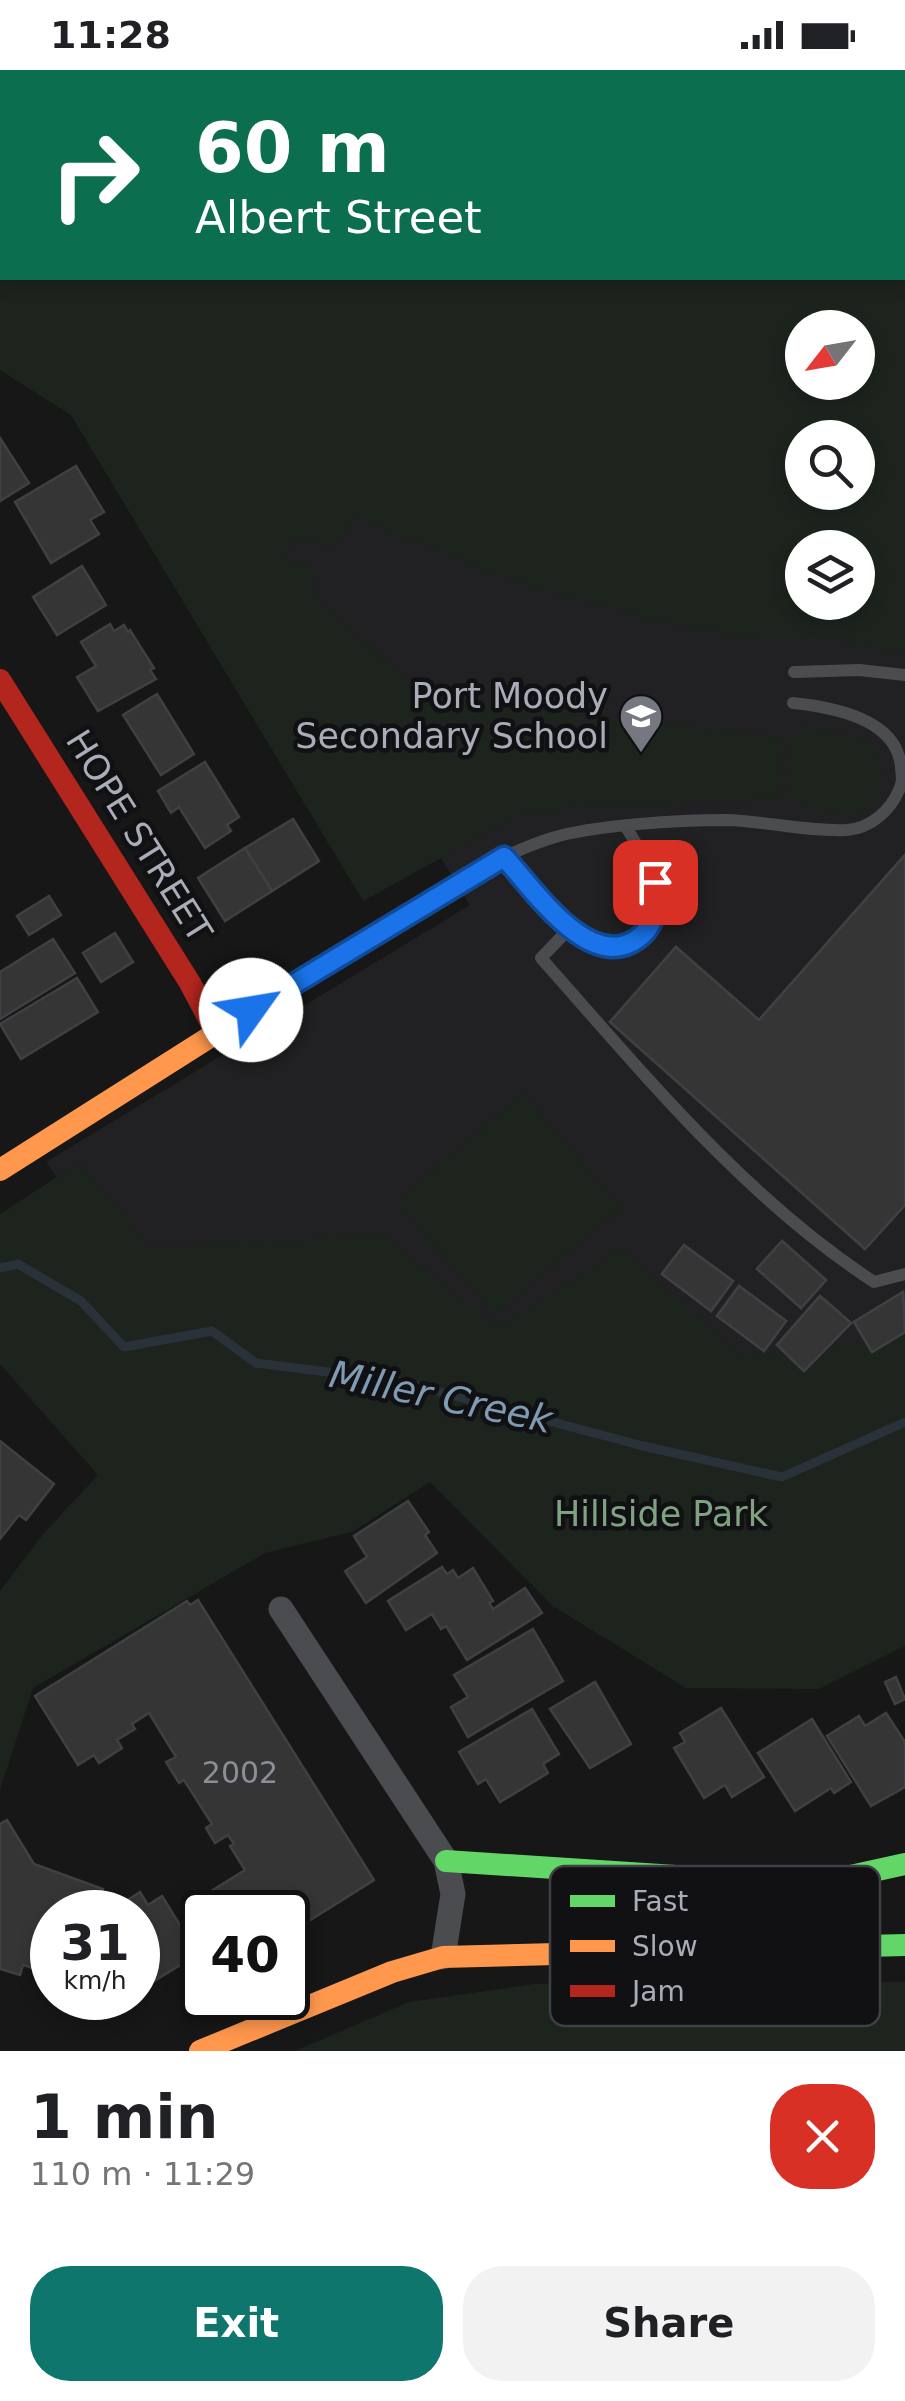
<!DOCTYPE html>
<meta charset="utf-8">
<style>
:root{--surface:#fff;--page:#f2f2f2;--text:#202124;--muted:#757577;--accent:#0f766e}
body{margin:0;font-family:"DejaVu Sans",sans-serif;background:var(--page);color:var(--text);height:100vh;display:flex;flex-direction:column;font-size:38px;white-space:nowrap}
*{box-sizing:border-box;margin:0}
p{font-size:32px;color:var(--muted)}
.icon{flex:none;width:55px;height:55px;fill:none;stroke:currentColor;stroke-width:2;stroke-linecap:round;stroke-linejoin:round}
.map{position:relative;height:1981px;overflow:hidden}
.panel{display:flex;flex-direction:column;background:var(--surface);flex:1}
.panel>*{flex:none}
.banner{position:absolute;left:0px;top:0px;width:905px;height:210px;box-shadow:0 5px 15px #0003;background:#0b6e4f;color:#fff;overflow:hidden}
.needle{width:65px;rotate:239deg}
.buttons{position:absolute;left:785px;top:240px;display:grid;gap:20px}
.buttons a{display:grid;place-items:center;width:90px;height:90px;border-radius:50%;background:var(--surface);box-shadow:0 5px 15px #0003;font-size:50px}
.speed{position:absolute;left:30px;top:1820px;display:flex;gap:20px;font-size:50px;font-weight:700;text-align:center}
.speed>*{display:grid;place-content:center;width:130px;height:130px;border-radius:50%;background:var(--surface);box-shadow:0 5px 15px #0003;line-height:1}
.speed small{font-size:25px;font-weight:400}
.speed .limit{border:5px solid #111;border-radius:15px;background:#fff;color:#111}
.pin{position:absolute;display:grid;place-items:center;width:85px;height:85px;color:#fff;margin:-42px;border-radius:20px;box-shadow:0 5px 15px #0006}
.me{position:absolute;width:110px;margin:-55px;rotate:58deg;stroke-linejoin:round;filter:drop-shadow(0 0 8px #0008)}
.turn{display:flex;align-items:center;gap:35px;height:210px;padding:0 30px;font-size:45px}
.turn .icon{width:130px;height:130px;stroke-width:2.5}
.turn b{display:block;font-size:70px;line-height:85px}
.round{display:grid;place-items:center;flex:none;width:105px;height:105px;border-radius:40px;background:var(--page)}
.overview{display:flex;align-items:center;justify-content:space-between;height:170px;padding:0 30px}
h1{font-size:60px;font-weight:800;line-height:75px}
.primary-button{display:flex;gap:20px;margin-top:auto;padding:20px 30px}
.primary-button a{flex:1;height:115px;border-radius:40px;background:var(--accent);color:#fff;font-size:40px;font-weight:800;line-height:115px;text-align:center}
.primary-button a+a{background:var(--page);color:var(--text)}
.status{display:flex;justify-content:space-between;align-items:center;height:70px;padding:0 50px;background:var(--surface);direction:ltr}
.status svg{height:28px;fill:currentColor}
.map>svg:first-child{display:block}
.built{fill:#212123;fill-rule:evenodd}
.green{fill:#1d241e;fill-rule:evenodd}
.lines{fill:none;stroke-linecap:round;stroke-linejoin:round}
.stream{stroke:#2a3239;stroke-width:9}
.building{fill:#353536;stroke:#3f4043;stroke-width:2.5}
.lane{stroke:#4b4c50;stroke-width:12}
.street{stroke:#4b4c50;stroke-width:25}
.fast{stroke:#63d668;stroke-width:22}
.slow{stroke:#ff974d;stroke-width:22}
.jam{stroke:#b3261e;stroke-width:22}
.route-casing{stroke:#114b97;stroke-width:25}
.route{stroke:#1a73e8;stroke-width:18}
.labels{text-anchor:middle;stroke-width:9;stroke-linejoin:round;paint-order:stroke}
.number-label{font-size:30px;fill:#8b8f98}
.poi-label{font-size:35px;fill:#a8adb8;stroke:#111113;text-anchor:end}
.street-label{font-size:35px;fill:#a8adb8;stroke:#111113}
.park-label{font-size:35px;fill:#7fa381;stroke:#111113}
.water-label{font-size:38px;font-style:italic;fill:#7f9bb3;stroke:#111113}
.key{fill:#111113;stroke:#3e4045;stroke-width:2.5}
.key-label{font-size:28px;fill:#a8adb8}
</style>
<div class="status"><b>11:28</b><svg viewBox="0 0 49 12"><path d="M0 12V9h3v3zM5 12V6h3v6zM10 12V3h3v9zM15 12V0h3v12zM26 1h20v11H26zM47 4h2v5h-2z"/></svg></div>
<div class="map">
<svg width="905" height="1981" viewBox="0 0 905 1981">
<rect width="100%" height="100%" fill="#171717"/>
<path class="built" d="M 80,208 L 802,422 L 905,467 L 905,1338 L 116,1193 L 46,1092 L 470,835 ZM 802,478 L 858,478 L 858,532 L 802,532 Z"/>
<g class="green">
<path d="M 0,0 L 905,0 L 905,582 L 832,569 L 761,569 L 662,552 L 514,511 L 357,447 L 334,478 L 292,466 L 285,490 L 313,498 L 312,524 L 403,607 L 474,634 L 779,667 L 780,718 L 775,729 L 576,737 L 519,745 L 363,831 L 71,345 L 0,300 ZM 2,2 L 902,2 L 902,208 L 2,208 ZM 802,258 L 858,258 L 858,312 L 802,312 ZM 802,368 L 858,368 L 858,422 L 802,422 ZM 802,478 L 858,478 L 858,532 L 802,532 Z"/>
<path d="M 803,656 L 869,670 C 890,699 887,746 841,743 C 826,742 809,735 795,731 L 790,721 L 791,667 Z"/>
<polygon points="524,1023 621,1138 494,1246 396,1131"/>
<polygon points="80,1092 150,1178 385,1166 497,1259 621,1179 745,1288 895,1267 905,1260 905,1576 819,1619 686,1618 553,1536 430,1412 352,1462 265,1483 33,1618 0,1720 0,1521 44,1463 98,1405 0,1294 0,1144"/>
<polygon points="672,1909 905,1912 905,1981 295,1981 409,1932 534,1914"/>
</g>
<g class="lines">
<polyline class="stream" points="0,1198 18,1194 81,1231 124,1277 212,1261 256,1293 399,1311 643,1376 782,1407 905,1352"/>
</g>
<g class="building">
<polygon points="0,368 29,413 0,431"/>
<polygon points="76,396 104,442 90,450 99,464 51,493 15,432"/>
<polygon points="82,496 106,535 57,565 33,527"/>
<polygon points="110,554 114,561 124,555 128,562 130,560 154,598 150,600 156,609 98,641 77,607 96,596 81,572"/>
<polygon points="157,624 194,684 161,705 123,645"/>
<polygon points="205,692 239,747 227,755 231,761 205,778 179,737 171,743 158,721"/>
<polygon points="293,749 319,791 272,821 245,778"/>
<polygon points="245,778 272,821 225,851 198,808"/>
<polygon points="905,785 905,1135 865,1179 610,952 676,877 759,950"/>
<polygon points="905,785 905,1135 865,1179 610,952 676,877 759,950"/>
<polygon points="49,826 61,845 29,865 17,846"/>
<polygon points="115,863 133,892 101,912 83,883"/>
<polygon points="53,869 75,903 0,949 0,902"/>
<polygon points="77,908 98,942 21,989 0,954"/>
<polygon points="782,1171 826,1210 801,1238 757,1199"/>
<polygon points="782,1171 826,1210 801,1238 757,1199"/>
<polygon points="684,1175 733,1211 711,1241 662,1204"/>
<polygon points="684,1175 733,1211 711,1241 662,1204"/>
<polygon points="739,1216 786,1251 764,1281 717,1246"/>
<polygon points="739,1216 786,1251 764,1281 717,1246"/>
<polygon points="903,1222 905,1262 872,1282 854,1252"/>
<polygon points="903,1222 905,1262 872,1282 854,1252"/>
<polygon points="820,1226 851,1253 804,1301 777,1275"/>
<polygon points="820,1226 851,1253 804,1301 777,1275"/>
<polygon points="0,1371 54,1414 26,1450 19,1445 0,1469"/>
<polygon points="408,1431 429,1462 425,1465 437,1483 366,1533 345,1501 367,1487 354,1466"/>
<polygon points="442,1497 447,1504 453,1500 458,1508 473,1498 493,1531 489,1533 493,1539 525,1518 542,1543 467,1590 446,1556 441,1559 432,1544 406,1560 388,1531"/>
<polygon points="198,1530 374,1810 288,1864 288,1842 216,1842 205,1825 245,1800 230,1776 234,1774 228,1765 215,1773 206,1758 212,1754 184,1710 179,1713 166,1692 176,1687 149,1643 132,1654 135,1659 117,1670 122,1678 99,1693 94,1685 78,1695 35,1626 187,1531 190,1535"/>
<polygon points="533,1559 563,1611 468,1667 451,1637 468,1627 454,1605"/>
<polygon points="896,1607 905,1629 895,1634 885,1612"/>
<polygon points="595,1612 631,1674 590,1698 550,1639"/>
<polygon points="721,1638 764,1707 732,1727 725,1715 704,1728 674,1678 685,1672 680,1663"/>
<polygon points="532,1639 559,1684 543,1694 548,1703 500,1732 486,1709 478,1714 459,1682"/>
<polygon points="886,1643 905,1672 905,1717 871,1736 827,1666 859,1646 865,1656"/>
<polygon points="812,1649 851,1712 834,1723 831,1718 795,1741 758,1683"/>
<polygon points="7,1750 34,1794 103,1819 100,1827 120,1835 140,1822 148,1835 162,1826 198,1884 138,1921 138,1842 52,1842 52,1911 52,1904 23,1895 20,1905 0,1899 0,1754"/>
</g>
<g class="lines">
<g class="lane">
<polyline points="794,602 859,600 905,605"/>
<path d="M 504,787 C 526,811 569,870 600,877 C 612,880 628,876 637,869 C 678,839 645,788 626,757"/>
<path d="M 469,807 C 495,791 522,777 552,768 C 593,755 681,750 726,750 C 766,751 807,762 847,760 C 871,758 890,741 899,720 C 903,712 902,707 901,698 C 898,649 832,637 793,633"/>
<path d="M 570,858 L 541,888 C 644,1004 743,1126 874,1212 L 905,1204"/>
</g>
<polyline class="street" points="281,1539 446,1791 453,1824 443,1887"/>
<g class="fast">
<polyline points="303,908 469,807"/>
<polyline points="446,1791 767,1812 846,1807 905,1794"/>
<polyline points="710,1880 905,1875"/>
</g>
<g class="slow">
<polyline points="0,1100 303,908"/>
<polyline points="200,1981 392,1902 443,1887 710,1880"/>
</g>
<polyline class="jam" points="0,610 190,913 216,962"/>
</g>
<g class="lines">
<g class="route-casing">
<path id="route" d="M 251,940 L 504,787 C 533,818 589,903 637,869 C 657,855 657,834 655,812"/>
</g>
<use href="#route" class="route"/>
</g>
<defs>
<g id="school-pin" transform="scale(2.25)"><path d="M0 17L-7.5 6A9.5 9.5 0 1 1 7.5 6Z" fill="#757880" stroke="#111113"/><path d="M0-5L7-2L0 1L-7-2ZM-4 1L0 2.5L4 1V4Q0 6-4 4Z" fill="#fff"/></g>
</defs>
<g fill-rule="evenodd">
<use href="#school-pin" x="641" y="646"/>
</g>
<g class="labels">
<g class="number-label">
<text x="240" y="1713">2002</text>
</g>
<g class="poi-label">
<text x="608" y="638">Port Moody<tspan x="608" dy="40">Secondary School</tspan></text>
</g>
<g class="street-label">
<text transform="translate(139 766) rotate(58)" y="12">HOPE STREET</text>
</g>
<g class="park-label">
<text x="661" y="1456">Hillside Park</text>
</g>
<g class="water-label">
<text transform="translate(441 1327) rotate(12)" y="13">Miller Creek</text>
</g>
</g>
<rect x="550" y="1796" width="330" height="160" rx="15" class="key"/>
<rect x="570" y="1825" width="45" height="12" fill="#63d668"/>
<rect x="570" y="1870" width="45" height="12" fill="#ff974d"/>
<rect x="570" y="1915" width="45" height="12" fill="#b3261e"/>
<g class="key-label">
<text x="632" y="1841">Fast</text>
<text x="632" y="1886">Slow</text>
<text x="632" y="1931">Jam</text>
</g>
</svg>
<div class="buttons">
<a><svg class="needle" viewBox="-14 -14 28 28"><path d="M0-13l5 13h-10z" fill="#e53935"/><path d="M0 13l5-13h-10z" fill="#757577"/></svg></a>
<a><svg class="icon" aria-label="search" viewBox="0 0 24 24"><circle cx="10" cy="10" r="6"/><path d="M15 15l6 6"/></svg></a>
<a><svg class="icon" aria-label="layers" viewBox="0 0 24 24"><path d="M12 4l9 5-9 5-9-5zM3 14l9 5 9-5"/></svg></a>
</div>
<div class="speed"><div>31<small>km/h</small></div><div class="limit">40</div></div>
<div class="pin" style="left:655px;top:812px;background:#d93025"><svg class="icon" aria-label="arrive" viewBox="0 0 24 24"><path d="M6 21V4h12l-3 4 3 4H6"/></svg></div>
<svg class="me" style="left:251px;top:940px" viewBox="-20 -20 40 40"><circle r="19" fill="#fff"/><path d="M0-13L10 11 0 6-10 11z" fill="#1a73e8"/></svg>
<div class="banner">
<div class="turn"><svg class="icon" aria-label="right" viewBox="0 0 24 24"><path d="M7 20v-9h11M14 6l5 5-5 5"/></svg><div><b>60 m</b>Albert Street</div></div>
</div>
</div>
<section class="panel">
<div class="overview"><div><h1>1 min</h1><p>110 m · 11:29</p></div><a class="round" style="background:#d93025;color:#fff"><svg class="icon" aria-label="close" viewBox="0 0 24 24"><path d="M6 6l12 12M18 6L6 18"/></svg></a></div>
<div class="primary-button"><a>Exit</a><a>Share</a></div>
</section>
